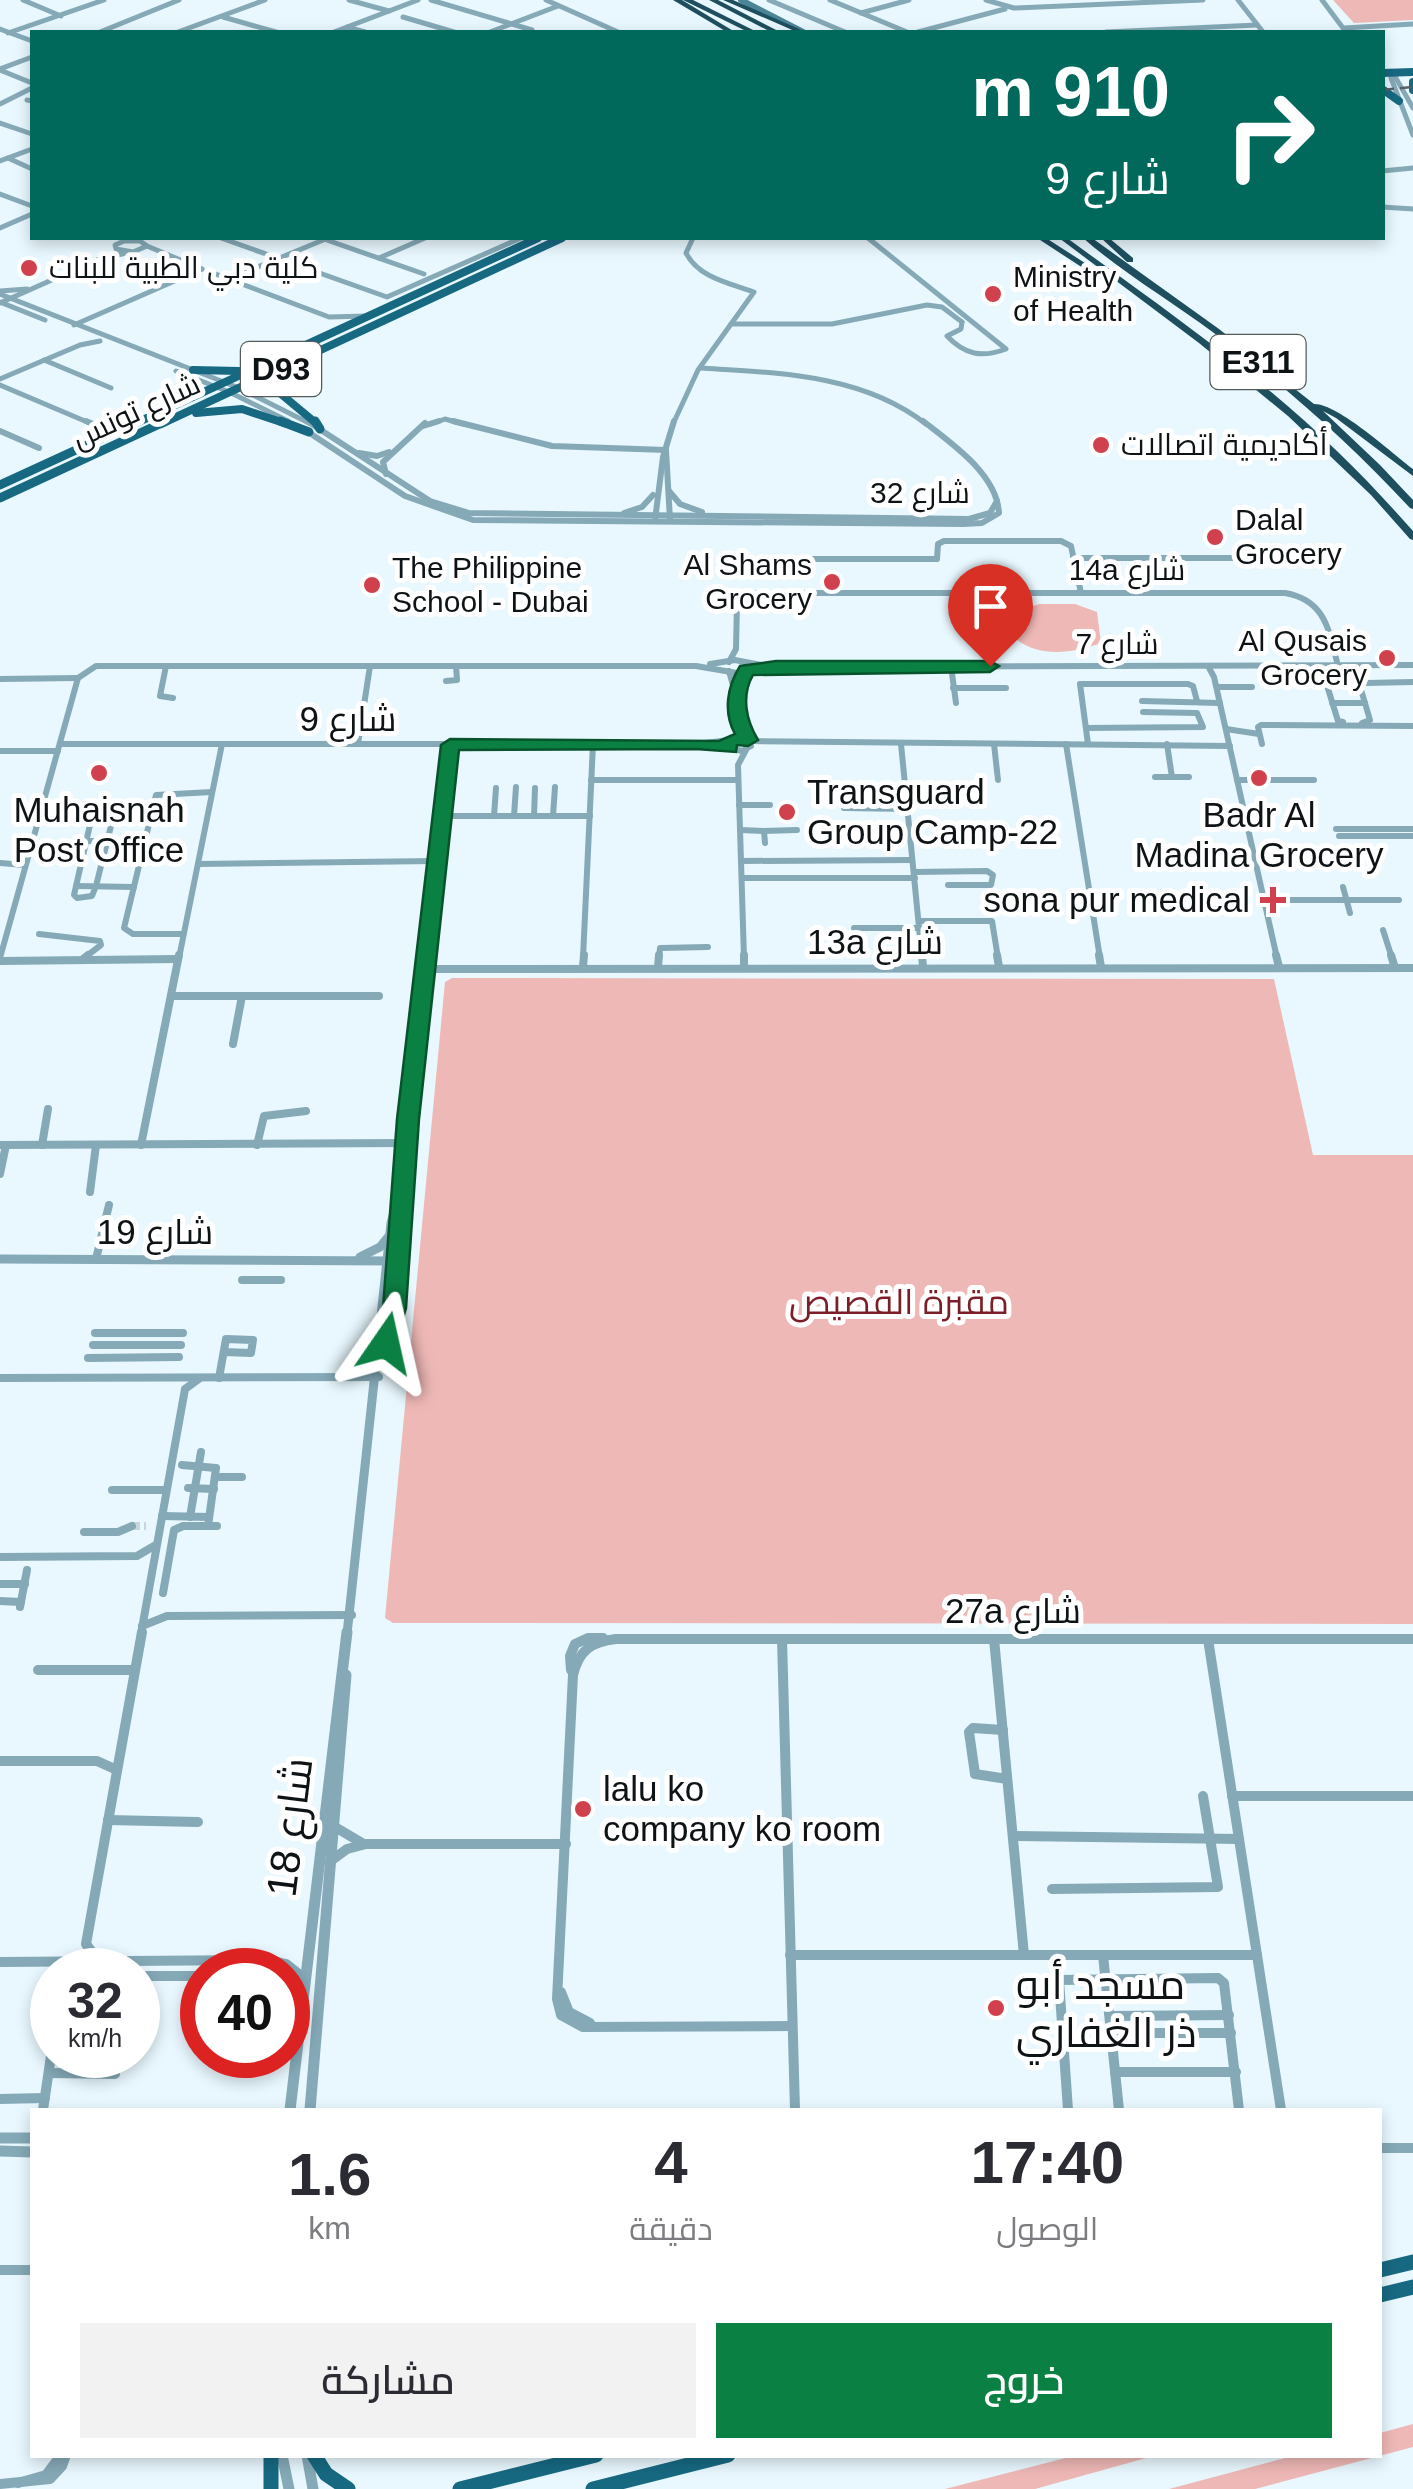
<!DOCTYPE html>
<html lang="ar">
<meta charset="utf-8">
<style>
:root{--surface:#fff;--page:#f2f2f3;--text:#2b2b33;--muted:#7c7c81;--accent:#0b8043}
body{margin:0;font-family:Arial,Cairo,sans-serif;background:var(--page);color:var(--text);direction:rtl;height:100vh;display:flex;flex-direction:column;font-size:38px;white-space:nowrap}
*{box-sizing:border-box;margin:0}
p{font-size:32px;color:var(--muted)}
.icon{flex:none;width:55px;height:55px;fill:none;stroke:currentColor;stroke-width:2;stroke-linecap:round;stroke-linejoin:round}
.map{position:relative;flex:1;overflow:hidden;direction:ltr}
.details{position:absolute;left:30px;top:2108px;width:1352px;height:350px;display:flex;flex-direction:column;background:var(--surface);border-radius:0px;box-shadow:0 5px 15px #0003;direction:rtl}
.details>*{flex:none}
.banner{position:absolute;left:30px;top:30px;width:1355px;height:210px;border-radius:0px;box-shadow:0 5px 15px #0003;direction:rtl;background:#00695c;color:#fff;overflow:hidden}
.speed{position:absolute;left:30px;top:1948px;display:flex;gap:20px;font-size:50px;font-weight:700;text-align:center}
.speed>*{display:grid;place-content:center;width:130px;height:130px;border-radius:50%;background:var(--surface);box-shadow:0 5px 15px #0003;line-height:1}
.speed small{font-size:25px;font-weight:400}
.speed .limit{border:15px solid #d22;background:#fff;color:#111}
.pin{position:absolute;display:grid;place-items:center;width:85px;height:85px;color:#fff;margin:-102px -42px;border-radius:50% 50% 50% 0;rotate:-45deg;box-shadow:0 0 10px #0007}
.pin .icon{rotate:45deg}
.me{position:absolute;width:110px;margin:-55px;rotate:11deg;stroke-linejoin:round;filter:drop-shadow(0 0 8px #0008)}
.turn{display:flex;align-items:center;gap:35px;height:210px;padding:0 50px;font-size:45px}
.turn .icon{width:130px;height:130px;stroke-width:2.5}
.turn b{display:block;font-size:70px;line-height:85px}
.eta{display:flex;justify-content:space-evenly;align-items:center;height:170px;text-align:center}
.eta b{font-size:60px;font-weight:600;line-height:70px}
.action{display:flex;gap:20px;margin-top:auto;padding:20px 50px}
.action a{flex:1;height:115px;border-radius:0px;background:var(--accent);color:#fff;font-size:40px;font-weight:600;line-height:115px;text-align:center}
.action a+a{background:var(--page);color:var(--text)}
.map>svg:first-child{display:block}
.green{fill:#eeb8b6}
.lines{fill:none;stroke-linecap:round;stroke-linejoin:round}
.minor-tunnel{stroke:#c7d6db;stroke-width:8;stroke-dasharray:8 4;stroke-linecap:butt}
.minor-far3{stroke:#85a9b7;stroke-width:5}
.minor-far2{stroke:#85a9b7;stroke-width:6}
.minor-far1{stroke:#85a9b7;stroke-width:8}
.minor{stroke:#85a9b7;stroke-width:10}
.tertiary-far3{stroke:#85a9b7;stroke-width:5}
.tertiary-far2{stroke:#85a9b7;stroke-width:8}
.tertiary-far1{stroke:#85a9b7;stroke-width:9}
.tertiary{stroke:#85a9b7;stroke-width:11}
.secondary{stroke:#4c8498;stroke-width:6}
.primary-far2{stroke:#176982;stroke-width:8}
.primary-far1{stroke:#176982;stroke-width:9}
.primary{stroke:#176982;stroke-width:15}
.motorway{fill:#1e4f5f;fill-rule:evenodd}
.rail{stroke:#586164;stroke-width:2.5;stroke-dasharray:12 6;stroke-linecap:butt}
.route{fill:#0b8043;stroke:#07532c;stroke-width:2.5}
.poi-dot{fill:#d1414d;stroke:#fff;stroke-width:4}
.labels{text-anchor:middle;stroke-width:10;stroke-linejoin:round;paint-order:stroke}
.far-poi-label{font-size:30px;fill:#0e1315;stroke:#fff;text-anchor:start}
.far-street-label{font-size:30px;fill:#0e1315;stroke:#fff}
.shield{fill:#fff;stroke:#565a5b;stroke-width:2.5}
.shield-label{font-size:32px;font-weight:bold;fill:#0e1315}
.street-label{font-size:35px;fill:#0e1315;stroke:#fff}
.poi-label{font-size:35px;fill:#0e1315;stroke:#fff;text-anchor:start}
.park-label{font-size:35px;fill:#7c1e28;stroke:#fff}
.near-street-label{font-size:42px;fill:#0e1315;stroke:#fff}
.near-poi-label{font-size:42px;fill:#0e1315;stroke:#fff;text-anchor:start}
</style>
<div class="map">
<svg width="1413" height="2489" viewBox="0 0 1413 2489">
<rect width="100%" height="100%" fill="#e8f8fe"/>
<g class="green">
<polygon points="1333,0 1413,0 1413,20 1354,23"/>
<path d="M 1039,604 L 1075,604 L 1097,612 L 1101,643 C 1068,655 1030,659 1006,629 L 1013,614 Z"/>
<polygon points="452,978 1274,979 1313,1155 1413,1155 1413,1624 393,1623 385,1618 445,982"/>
<polygon points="1413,2424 1413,2447 1255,2489 1169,2489 1296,2455 1380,2455 1380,2433"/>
<polygon points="1077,2455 1157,2455 1035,2489 945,2489"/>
</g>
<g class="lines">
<polyline class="minor-tunnel" points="132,1526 146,1526"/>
<g class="minor-far3">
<polyline points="23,0 61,16"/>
<polyline points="349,0 389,11"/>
<polyline points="431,0 532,30"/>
<polyline points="546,0 618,32"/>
<polyline points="769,0 845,32"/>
<polyline points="830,0 907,32"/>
<polyline points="986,0 1014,8 1203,0"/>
<polyline points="1238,0 1263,32"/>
<polyline points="1322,0 1346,32"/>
<polyline points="861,13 909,0"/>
<polyline points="223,17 276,32"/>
<polyline points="403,17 454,32"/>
<polyline points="347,27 365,32"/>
<polyline points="1344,28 1413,24"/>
<polyline points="0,29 32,41"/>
<polyline points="100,32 179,0"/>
<polyline points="178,32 265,0"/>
<polyline points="334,32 418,0"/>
<polyline points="490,32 558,6"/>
<polyline points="918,32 1005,9"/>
<polyline points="1106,32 1257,25"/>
<polyline points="8,33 104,0"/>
<polyline points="0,69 32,57"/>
<polyline points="0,70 32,83"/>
<polyline points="1393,73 1413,108"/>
<polyline points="1391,78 1413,135"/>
<polyline points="27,100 32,101"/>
<polyline points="0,104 32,88"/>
<polyline points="0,123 32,134"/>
<polyline points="8,158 32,169"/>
<polyline points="0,161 32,149"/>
<polyline points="1382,171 1413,168"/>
<polyline points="0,194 32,206"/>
<polyline points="1382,207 1413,209"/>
<polyline points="0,228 32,214"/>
<polyline points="221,238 387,297 521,238"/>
<path d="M 868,238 L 1006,349 C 982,358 965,355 947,336 L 961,329 L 962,322"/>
<polyline points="324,239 424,274"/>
<polygon points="124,241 140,241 147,246 133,252 116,249 115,245"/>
<polyline points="147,246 202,269"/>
<polyline points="379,258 425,238"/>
<polyline points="213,273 329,317 366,316"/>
<polyline points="231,278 328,238"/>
<polyline points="0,303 97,260 130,252"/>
<polyline points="731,324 832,324 927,305 942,307 962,322"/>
<polyline points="74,325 202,269"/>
<polyline points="44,360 111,388"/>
<path d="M 701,368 C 778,373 862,374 926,424"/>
<polyline points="0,379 80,345 100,341"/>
<polyline points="0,385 92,424"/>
<polyline points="239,388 311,424"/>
<polyline points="229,392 288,421"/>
<polyline points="431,424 445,419 463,424"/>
<path d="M 673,424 L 698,370 L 754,292 C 729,283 699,278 686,253 L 693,238"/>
</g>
<g class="minor-far2">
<polyline points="86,421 93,424"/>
<polyline points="307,421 430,501 469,513 969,519 990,513 997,501"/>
<polyline points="453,421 552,446 666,450"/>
<polyline points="423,426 439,421"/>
<path d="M 305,430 L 405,496 L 473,520 L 963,524 L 982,523 L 999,513 C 997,474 951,443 923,421"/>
<polyline points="0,431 39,448"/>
<polyline points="666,450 670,520"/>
<polyline points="359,453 377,456 389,452"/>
<polyline points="386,474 383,462 425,423"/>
<polyline points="669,491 680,504 702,512"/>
<polyline points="624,513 642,507 653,495"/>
<polyline points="655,520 663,457 674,421"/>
<polyline points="1073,558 1312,558"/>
<polyline points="721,559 937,559 938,544 944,541 1061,541 1071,546 1081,593"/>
<path d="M 729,662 L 736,649 L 737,602 L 756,593 L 1285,593 C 1326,600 1329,631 1338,666"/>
<polyline points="710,664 735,660 761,665"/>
<polyline points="166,666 160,696 173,698"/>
<polyline points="951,666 956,703"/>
<polyline points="1208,666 1214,677 1277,958"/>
<polyline points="1354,666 1370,720 1362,723"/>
<polyline points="729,671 748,740"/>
<polyline points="0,679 78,678"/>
<polyline points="446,681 457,680 456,666"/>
<polyline points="1367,683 1413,682"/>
<polyline points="1217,687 1252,687"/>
<polyline points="953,688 1006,688"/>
<polyline points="1142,701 1220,703"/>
<polyline points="1332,703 1365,703"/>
<polyline points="1343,722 1338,721 1325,679 1358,677"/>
<polyline points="1086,728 1203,727 1197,713 1143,712"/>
<polyline points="1226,729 1259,734"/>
<polygon points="736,738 748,740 751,746 742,751 729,748 727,744"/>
<polyline points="749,741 1230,746"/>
<polyline points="60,744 696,744 730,740"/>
<polyline points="358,744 370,666"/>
<polyline points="901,744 922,958"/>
<polyline points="994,744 998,780"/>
<polyline points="1066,744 1100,958"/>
<polyline points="1088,744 1080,684 1188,684 1193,686 1197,701"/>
<polyline points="1167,744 1172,777"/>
<polyline points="1262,744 1258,727 1261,725 1413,726"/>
<polyline points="0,751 58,751"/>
<polyline points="1155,777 1189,777"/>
<polyline points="591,780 738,780"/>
<polyline points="1237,780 1314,780"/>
<polyline points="843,792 973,794"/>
<polyline points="739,805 770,805"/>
<polyline points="844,808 908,809"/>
<polygon points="100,810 114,814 96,886 92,896 77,898 74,895 92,816"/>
<polyline points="440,816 590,816"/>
<polyline points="494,816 496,788"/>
<polyline points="514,816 516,787"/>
<polyline points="534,816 535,788"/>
<polyline points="553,816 555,787"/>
<polyline points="1336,829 1413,829"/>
<polyline points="740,830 764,831 765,843"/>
<polyline points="763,831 797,830"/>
<polyline points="1339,836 1413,836"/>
<polyline points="86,841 145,841"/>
<polyline points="741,861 912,860"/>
<polyline points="0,863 25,865"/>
<polyline points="198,864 435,861"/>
<polyline points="914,872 987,871 993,875 991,885 948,885"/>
<polyline points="742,878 915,878"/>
<polyline points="76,886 134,887"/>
<polyline points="1343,887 1350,913"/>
<polyline points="1265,900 1399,900"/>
<polyline points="919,921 992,921 998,958"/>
<polyline points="854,928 919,928"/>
<polyline points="1383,930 1392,958"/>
<polyline points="39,934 100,941 101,945 84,958"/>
<polyline points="183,934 133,934 124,928 156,795 212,792"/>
<polyline points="0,958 78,678 96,666 696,666 737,673 776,667 1413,665"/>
<polyline points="179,958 222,744"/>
<polyline points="583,958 593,744"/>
<polyline points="659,958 660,948 708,947"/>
<polyline points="744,958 738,765 746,750"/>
</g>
<g class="minor-far1">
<polyline points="744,955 744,967"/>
<polyline points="922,955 923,967"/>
<polyline points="997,955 999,967"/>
<polyline points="1099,955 1101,967"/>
<polyline points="1276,955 1279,967"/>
<polyline points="1391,955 1395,968"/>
<polyline points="83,959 88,955"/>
<polyline points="0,961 178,959"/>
<polyline points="583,967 584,955"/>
<polyline points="658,967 659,955"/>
<polyline points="424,969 1413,968"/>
<polyline points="171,996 379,996"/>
<polyline points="233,1044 242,996"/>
<polyline points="0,1145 406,1143"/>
<polyline points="42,1145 48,1109"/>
<polyline points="141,1145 179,955"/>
<polyline points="257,1145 264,1116 306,1111"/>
<polyline points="0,1174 6,1145"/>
<polyline points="90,1192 96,1145"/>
<polyline points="96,1259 109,1205"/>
<polyline points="242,1280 281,1280"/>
<polyline points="95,1333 183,1333"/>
<polyline points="93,1345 181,1345"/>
<polyline points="88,1358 179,1357"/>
<polyline points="0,1378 379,1377"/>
<polyline points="219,1378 226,1339 253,1340 251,1353 224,1352"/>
<polyline points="182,1465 216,1468 208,1526"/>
<polyline points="216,1477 242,1477"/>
<polyline points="188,1488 214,1489"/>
<polyline points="112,1490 166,1490"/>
<polyline points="162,1516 209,1517"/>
<polyline points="190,1517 201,1452"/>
<polyline points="84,1532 118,1532 132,1526"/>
<polyline points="0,1557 137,1556 154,1546"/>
<polyline points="0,1584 25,1584"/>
<polyline points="163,1593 174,1530 183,1526 217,1526"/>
<polyline points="0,1601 21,1602"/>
<polyline points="20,1607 27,1570"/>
<polyline points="142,1626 167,1616 352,1615"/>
<polyline points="141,1634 185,1389 200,1378"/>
</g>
<g class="minor">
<polyline points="782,1639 795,2110"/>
<polyline points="994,1639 1024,1955"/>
<polyline points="1208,1639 1281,2110"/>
<polyline points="38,1670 134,1670"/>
<polyline points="571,1670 570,1656 575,1644 588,1638 603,1638"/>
<polyline points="1003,1730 973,1728 969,1732 975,1774 1007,1779"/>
<polyline points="0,1761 97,1761 117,1770"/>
<polyline points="1232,1796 1413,1796"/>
<polyline points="108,1820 198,1822"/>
<polyline points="335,1827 362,1843"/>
<polyline points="1013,1836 1239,1839"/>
<polyline points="332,1860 347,1849 366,1844 566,1844"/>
<polyline points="1052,1889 1218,1887 1203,1796"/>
<polyline points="790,1955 1257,1955"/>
<polyline points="1103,1955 1119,2110"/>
<polyline points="0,1962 269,1960 286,1964 305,1979"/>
<polyline points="99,1962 86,1944 142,1632"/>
<polyline points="147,1976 202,1976"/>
<polyline points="561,1992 569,2012 590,2023"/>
<polyline points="1110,2016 1229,2015"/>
<path d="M 792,2026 L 583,2027 L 561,2015 L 557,1999 L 573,1675 C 579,1650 591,1642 616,1639 L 1413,1639"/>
<polyline points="1111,2033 1231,2033"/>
<polyline points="1062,2045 1113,2045"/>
<polyline points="1115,2072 1236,2072"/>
<polyline points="49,2073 115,2074"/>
<polyline points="0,2099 45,2098"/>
<polyline points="43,2110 52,2049"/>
<polyline points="1068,2110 1059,1980 1218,1978 1224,1983 1239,2110"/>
<polyline points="1380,2148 1413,2148"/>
<polyline points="0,2270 32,2270"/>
<polyline points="18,2483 46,2475 61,2455"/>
<polyline points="0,2484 50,2479 62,2466 66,2455"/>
</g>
<g class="tertiary-far3">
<polyline points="0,291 27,289"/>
<polyline points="0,294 239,388"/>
<polyline points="0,302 45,320"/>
<polyline points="176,371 229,392"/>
</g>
<polyline class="tertiary-far2" points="426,958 450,745"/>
<g class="tertiary-far1">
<polyline points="360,1257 380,1247 389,1236"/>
<polyline points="0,1259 392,1261"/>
<polyline points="382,1347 394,1308 410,1095 426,955"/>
<polyline points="347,1634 391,1223 401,1188"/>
</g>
<g class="tertiary">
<polyline points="290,2110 347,1632"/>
<polyline points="310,2110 346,1675"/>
<polyline points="0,2138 32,2138"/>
<polyline points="0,2151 32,2152"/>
<polyline points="282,2455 289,2489"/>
<polyline points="307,2455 313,2489"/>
</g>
<polyline class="secondary" points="741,0 803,32"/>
<g class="primary-far2">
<polyline points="1382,73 1413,72"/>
<polyline points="1413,82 1413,90"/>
<polyline points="1382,89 1399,101"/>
<polyline points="300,365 288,376 281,394 317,424"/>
<polyline points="193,370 239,371"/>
<polyline points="196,413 242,409 287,424"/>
<polyline points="134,424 538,238"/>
<polyline points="161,424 562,238"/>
</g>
<g class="primary-far1">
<polyline points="280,421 309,432"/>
<polyline points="315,421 320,429"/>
<polyline points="0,485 139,421"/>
<polyline points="0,498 166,421"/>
</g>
<g class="primary">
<polyline points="1380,2270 1413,2262"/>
<polyline points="1380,2295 1413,2287"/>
<polyline points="271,2455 271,2489"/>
<polyline points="314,2455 326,2474 348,2489"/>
<polyline points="460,2489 596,2455"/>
<polyline points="593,2489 728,2455"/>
</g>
<g class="motorway">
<polygon points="673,0 682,0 735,32 727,32"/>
<polygon points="683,0 693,0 757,32 748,32"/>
<polygon points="709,0 718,0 780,32 771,32"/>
<polygon points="723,0 733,0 806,32 797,32"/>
<polygon points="1037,238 1046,238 1113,281 1106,283"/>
<path d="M 1059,238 L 1067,238 C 1160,306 1256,372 1339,453 C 1365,478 1389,504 1413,531 L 1413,540 L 1410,539 L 1371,495 L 1288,416 L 1199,343 Z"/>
<path d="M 1083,238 L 1092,238 L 1219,329 L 1314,404 C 1337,403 1392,453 1413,469 L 1413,476 L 1336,418 L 1323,411 L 1380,465 L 1413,500 L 1413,509 L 1410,508 C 1350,443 1285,386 1214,333 C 1171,301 1123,273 1083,238 Z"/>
<polygon points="1101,238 1109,238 1133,258 1133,262 1127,262"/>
</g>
<polyline class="rail" points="1382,90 1413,87"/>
</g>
<path class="route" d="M 776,661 L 990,661 L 999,666 L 990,672 L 753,675 C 741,696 746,720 758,740 L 748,746 L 737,745 L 736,752 L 696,749 L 459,750 L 419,1119 L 406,1308 L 394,1348 L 377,1348 L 374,1343 L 383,1308 L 397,1119 L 441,745 L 450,739 L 719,741 L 735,734 C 723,712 727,687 740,666 Z"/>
<g class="poi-dot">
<circle cx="29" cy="268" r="10"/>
<circle cx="993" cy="294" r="10"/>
<circle cx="1101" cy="445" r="10"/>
<circle cx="1215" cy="537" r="10"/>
<circle cx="832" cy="582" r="10"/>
<circle cx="372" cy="585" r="10"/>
<circle cx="1387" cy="658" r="10"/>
<circle cx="99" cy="773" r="10"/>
<circle cx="1259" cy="778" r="10"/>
<circle cx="787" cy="812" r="10"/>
<path d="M1268 885h10v10h10v10h-10v10h-10v-10h-10v-10h10z"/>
<circle cx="583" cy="1809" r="10"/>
<circle cx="996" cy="2008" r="10"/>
</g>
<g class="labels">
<g class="far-poi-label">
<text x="49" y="278">كلية دبي الطبية للبنات</text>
<text x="1013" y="287">Ministry<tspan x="1013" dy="34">of Health</tspan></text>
<text x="1121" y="455">أكاديمية اتصالات</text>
<text x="1235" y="530">Dalal<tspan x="1235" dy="34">Grocery</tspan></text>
<text x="812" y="575" text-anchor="end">Al Shams<tspan x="812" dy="34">Grocery</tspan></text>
<text x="392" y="578">The Philippine<tspan x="392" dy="34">School - Dubai</tspan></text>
<text x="1367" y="651" text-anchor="end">Al Qusais<tspan x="1367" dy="34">Grocery</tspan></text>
</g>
<g class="far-street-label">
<text transform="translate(136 411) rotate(-25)" y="10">شارع تونس</text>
<text x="920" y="503">شارع 32</text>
<text x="1127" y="580">14a شارع</text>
<text x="1117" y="654">شارع 7</text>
</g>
<g class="shield">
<rect x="1210.5" y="335" width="95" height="54" rx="8"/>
<rect x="241" y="342" width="80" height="54" rx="8"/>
</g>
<g class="shield-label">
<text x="1258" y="373">E311</text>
<text x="281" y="380">D93</text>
</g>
<g class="street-label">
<text x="348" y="731">شارع 9</text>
<text x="875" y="954">13a شارع</text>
<text x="155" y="1244">شارع 19</text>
<text x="1013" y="1623">27a شارع</text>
</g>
<g class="poi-label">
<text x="807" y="804">Transguard<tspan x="807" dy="40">Group Camp-22</tspan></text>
<text x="99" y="822" text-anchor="middle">Muhaisnah<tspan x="99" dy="40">Post Office</tspan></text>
<text x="1259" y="827" text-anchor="middle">Badr Al<tspan x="1259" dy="40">Madina Grocery</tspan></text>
<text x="1250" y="912" text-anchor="end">sona pur medical</text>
<text x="603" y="1801">lalu ko<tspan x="603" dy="40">company ko room</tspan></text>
</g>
<g class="park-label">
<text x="899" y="1314">مقبرة القصيص</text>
</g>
<g class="near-street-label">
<text transform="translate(289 1827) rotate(-83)" y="15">شارع 18</text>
</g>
<g class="near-poi-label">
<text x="1016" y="1999">مسجد أبو<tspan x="1016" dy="48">ذر الغفاري</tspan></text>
</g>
</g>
</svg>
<div class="speed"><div>32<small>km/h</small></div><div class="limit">40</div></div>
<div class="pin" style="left:990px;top:666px;background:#d93025"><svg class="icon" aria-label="arrive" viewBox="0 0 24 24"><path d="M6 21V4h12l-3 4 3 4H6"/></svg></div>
<svg class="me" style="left:386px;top:1343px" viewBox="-20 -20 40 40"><path d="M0-17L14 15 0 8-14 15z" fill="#0b8043" stroke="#fff" stroke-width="4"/></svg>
<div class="banner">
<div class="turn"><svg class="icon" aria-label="right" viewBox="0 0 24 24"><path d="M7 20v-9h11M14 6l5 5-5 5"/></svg><div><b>910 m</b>شارع 9</div></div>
</div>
<section class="details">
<div class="eta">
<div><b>17:40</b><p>الوصول</p></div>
<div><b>4</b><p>دقيقة</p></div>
<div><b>1.6</b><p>km</p></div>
</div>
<div class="action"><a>خروج</a><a>مشاركة</a></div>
</section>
</div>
